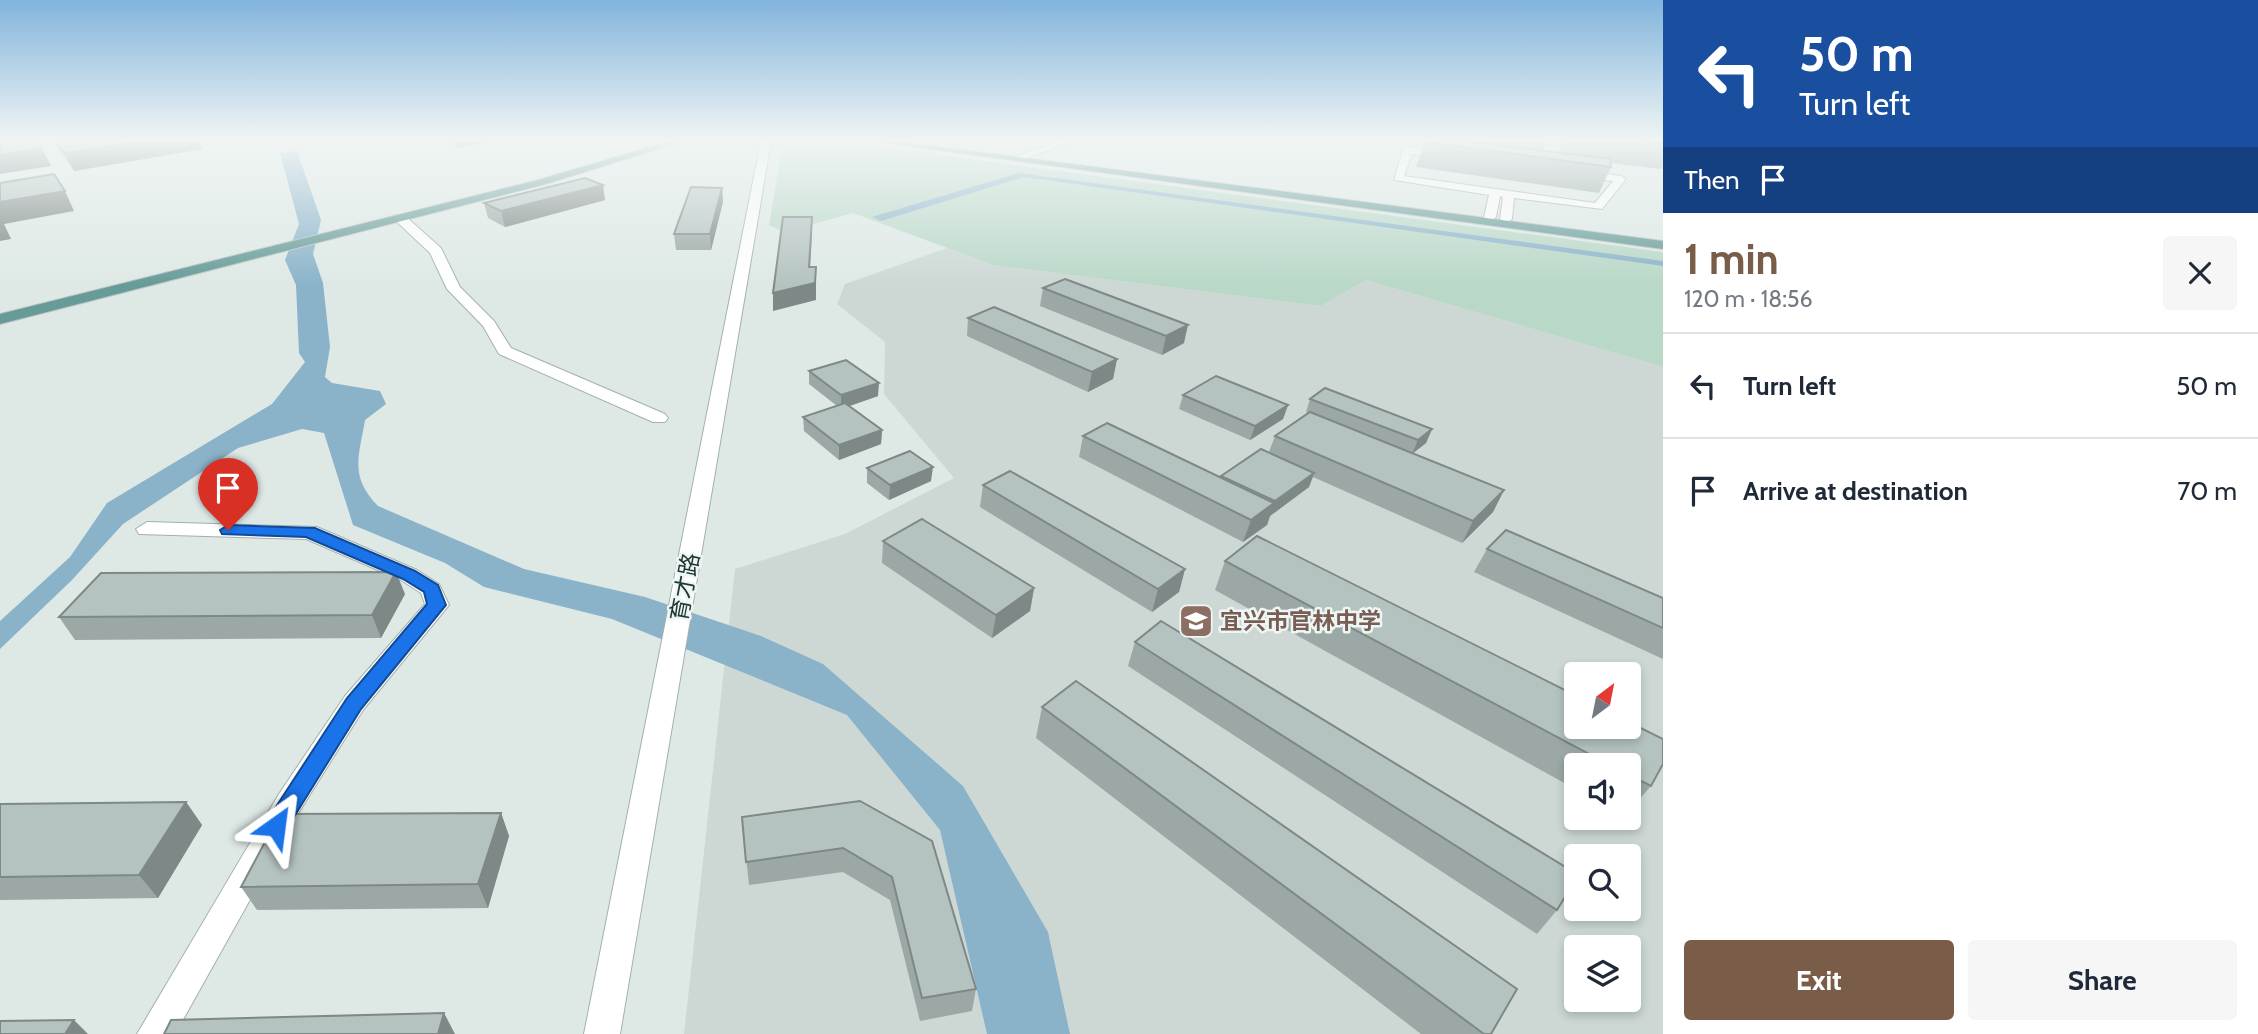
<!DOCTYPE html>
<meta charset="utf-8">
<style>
:root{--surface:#fff;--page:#f6f6f7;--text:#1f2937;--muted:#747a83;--line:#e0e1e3;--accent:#795d49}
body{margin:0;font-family:Cabin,"Noto Sans SC",sans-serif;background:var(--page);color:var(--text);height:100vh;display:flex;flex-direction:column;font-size:26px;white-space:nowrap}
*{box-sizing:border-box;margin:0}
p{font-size:23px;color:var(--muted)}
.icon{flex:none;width:38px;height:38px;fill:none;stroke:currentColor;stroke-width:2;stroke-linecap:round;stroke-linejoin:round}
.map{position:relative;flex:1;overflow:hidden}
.panel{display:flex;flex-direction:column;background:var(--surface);width:595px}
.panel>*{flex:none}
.hud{background:#1a4fa0;color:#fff;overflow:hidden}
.needle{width:46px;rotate:32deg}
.controls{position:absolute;left:1564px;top:662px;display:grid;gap:14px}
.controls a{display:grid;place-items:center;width:77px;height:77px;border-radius:7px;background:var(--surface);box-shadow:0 4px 10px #0003;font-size:35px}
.pin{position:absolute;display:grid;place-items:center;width:60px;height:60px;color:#fff;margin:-72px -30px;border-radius:50% 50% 50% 0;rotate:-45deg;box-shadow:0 0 7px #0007}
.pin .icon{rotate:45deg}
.me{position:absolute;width:77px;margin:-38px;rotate:31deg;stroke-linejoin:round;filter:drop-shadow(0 0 5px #0008)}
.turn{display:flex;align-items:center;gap:24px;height:147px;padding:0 21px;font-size:32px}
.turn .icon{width:91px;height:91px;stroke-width:2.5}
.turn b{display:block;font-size:49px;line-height:60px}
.then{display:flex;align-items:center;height:66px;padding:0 21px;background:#0003;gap:14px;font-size:26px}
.round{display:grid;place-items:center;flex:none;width:74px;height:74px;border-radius:7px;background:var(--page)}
.head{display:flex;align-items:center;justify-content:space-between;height:119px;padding:0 21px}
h1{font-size:42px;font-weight:700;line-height:52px;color:var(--accent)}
.action{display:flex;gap:14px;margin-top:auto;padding:14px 21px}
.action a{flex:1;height:80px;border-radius:7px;background:var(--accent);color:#fff;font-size:28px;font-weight:700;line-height:80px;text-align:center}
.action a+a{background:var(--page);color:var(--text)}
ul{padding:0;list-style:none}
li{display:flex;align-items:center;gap:21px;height:105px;padding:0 21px;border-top:2px solid var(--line)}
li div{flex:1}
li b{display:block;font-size:26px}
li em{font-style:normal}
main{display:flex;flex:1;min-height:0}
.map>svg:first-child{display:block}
.built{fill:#cdd8d5;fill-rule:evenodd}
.green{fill:#b9d8c8}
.water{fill:#8ab3ca}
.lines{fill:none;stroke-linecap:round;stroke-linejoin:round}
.minor-casing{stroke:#a2b0ae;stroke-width:2}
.major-casing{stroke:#bcc3c3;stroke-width:2}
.minor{fill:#fff;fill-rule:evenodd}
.major{fill:#669b98;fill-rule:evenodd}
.wall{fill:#9ba8a5}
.shaded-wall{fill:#7e8886}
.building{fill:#b4c3c0;stroke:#7e8886;stroke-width:2}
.route{fill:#1a73e8;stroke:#114b97;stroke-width:2}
.labels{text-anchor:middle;stroke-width:5;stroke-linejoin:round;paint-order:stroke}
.street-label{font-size:23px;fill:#213736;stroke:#eef6f4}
.education-label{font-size:23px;font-weight:bold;fill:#785e54;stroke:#eef6f4;text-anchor:start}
</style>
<main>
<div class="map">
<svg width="1663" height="1034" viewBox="0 0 1663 1034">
<rect width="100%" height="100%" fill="#dee9e6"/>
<path class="built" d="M 947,248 L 993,265 L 1321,306 L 1366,280 L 1663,367 L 1663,1034 L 684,1034 L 735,569 L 845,534 L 954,478 L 884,394 L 885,342 L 837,304 L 845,284 ZM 1577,674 L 1629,674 L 1629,726 L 1577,726 ZM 1577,765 L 1629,765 L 1629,817 L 1577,817 ZM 1577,856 L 1629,856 L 1629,908 L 1577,908 ZM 1577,947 L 1629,947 L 1629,999 L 1577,999 Z"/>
<polygon class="green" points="783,141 835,141 1663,252 1663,367 1366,280 1321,306 993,265 853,213 785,232 769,225"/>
<g class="water">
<path d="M 297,151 L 321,220 L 313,254 L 323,283 L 330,347 L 325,377 L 332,383 L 380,391 L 386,404 L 365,420 C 359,457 349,476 378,506 L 524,569 L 645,597 L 761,636 L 823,664 L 963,786 L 1048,932 L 1070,1034 L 987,1034 L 940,830 L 847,715 L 612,619 L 484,587 L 445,563 L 353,525 L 324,433 L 302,429 L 238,448 L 123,524 L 72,580 L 0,649 L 0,621 L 70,557 L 107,503 L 272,404 L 305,362 L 299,353 L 296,285 L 285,260 L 299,224 L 280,153 Z"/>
<polygon points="1019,173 1663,261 1663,266 1024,177 881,221 872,217"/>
</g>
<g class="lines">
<g class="minor-casing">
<g id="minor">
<polygon points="761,141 771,141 620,1034 584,1034"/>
<polygon points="1060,141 1073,141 1019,161 1010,159"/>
<path d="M 1408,147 L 1621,176 L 1626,179 L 1602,209 L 1514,198 L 1512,219 L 1506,223 L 1500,219 L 1503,197 L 1500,196 L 1496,217 L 1490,221 L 1484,217 L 1489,195 L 1394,180 L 1403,150 ZM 1412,154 L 1613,181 L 1595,203 L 1404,176 Z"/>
<polygon points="396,215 404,215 441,248 460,287 494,321 511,348 665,414 668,418 665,422 653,422 499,354 483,326 447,289 430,253 396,221"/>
<polygon points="147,522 317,527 417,570 439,584 449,605 363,710 299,812 175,1034 137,1034 279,794 345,696 425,604 421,593 401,580 306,539 139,534 136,529"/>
</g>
</g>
<g class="major-casing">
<g id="major">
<polygon points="670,141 684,141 546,184 0,324 0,314 538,180"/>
<polygon points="871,141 895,141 1663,241 1663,249"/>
</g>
</g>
<use href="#minor" class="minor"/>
<use href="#major" class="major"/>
</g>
<g class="wall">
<polygon points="53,141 198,141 202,149 74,171"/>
<polygon points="447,141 496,141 459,148"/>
<polygon points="1418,141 1547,141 1542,151 1560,153 1559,150 1563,141 1663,141 1663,165 1661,169 1611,163 1611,167 1599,193 1416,167 1425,142"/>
<polygon points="722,188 723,202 711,250 676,250 674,234"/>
<polygon points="605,200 505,227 488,218 484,203"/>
<polygon points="1065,279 1184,343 1162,355 1040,306 1043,288"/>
<polygon points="968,318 1117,359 1113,379 1088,392 967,336"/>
<polygon points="809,371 878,396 849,406 882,430 881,444 839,460 804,431 803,417 837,406 809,384"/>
<polygon points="1183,395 1288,405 1283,419 1250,440 1179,409"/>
<polygon points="1310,399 1432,429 1426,443 1413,453 1504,490 1493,512 1462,543 1313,477 1309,487 1270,516 1267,525 1243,542 1079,457 1083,436 1221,477 1221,476 1269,452 1275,436 1308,413 1306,412"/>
<polygon points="867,468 931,481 889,500 867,483"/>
<polygon points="983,485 1185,569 1179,592 1152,612 980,507"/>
<polygon points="1257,536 1577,696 1577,726 1629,726 1629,722 1663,739 1663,764 1651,786 1629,811 1629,765 1577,765 1577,790 1215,590 1225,561"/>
<polygon points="883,541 1034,588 1030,611 992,638 882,563"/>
<polygon points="1487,549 1663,598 1663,659 1474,572"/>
<polygon points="405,594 381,638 75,640 59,617"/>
<polygon points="1135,642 1557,910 1537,934 1128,666"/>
<polygon points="1042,707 1491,1034 1421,1034 1036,738"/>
<polygon points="860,801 976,989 972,1011 920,1021 890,900 843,872 749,885 742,817"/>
<polygon points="186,802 202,825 158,898 0,900 0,804"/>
<polygon points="501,813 509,836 488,908 257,910 241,887"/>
</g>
<g class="shaded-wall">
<polygon points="141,141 198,141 202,149 74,171 65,153"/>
<polygon points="457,141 496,141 459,148"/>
<polygon points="42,148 51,166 0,174 0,155"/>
<polygon points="603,185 605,200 505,227 501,211"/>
<polygon points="722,188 723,202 711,250 710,234"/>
<polygon points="65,191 74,211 4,224 11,239 0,241 0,202"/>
<polygon points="812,217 812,233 809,284 809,267"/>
<polygon points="816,267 816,300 773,311 773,293"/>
<polygon points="1188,325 1184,343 1162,355 1166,336"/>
<polygon points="1117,359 1113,379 1088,392 1092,372"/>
<polygon points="879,383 878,396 841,409 841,395"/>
<polygon points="1288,405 1283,419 1250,440 1255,426"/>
<polygon points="1432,429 1426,443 1412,454 1418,440"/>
<polygon points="882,430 881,444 839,460 839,445"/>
<polygon points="933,467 931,481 889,500 890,485"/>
<polygon points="1314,473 1309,487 1270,516 1267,525 1243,542 1251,520"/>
<polygon points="1504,490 1493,512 1462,543 1473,521"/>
<polygon points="1185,569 1179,592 1152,612 1158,589"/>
<polygon points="396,572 405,594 381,638 372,615"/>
<polygon points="1034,588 1030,611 992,638 996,615"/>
<polygon points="186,802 202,825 158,898 139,875"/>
<polygon points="501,813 509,836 488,908 478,884"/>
<polygon points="444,1013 455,1034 438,1034"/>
<polygon points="74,1020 88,1034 65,1034"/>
</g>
<g class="building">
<polygon points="0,141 37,141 42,148 0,155"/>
<polygon points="56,141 141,141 65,153"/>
<polygon points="1426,141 1463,141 1610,159 1611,167 1425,142"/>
<polygon points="1642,141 1663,141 1663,143"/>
<polygon points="54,174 65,191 0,202 0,183"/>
<polygon points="585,178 603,185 501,211 484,203"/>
<polygon points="691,187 722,188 710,234 674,234"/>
<polygon points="783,217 812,217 809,267 816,267 815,283 773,293"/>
<polygon points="1065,279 1188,325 1166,336 1043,288"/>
<polygon points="994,307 1117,359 1092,372 968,318"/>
<polygon points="846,360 879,383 841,395 809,371"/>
<polygon points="1216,376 1288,405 1255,426 1183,395"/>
<polygon points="1325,388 1432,429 1418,440 1310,399"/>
<polygon points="845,403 882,430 839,445 803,417"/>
<polygon points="1310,412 1504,490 1473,521 1275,436"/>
<polygon points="1107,423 1274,503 1251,520 1083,436"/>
<polygon points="1261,449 1314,473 1275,501 1221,476"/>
<polygon points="910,451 933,467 890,485 867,468"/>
<polygon points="1010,471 1185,569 1158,589 983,485"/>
<polygon points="922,519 1034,588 996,615 883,541"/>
<polygon points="1506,530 1663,598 1663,628 1487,549"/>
<polygon points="1257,536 1577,696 1577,726 1629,726 1629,722 1663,739 1663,764 1651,786 1629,775 1629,765 1610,765 1225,561"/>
<polygon points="396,572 372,615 59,617 101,573"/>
<polygon points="1161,621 1577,874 1577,877 1557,910 1135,642"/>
<polygon points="1076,681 1517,989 1491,1034 1484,1034 1042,707"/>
<polygon points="860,801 932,841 976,989 922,998 892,877 843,848 746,862 742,817"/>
<polygon points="186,802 139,875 0,877 0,804"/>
<polygon points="501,813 478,884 241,887 280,814"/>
<polygon points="444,1013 438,1034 164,1034 171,1020"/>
<polygon points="74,1020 65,1034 0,1034 0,1021"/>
</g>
<linearGradient id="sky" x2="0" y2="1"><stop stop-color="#82b4dc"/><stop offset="0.49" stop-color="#f0f5f4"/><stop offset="1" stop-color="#f0f5f4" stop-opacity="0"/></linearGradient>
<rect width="1663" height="285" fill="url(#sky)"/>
<polygon class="route" points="228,525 315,528 415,571 438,585 446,605 361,709 284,833 276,836 268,833 264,826 268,819 347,698 427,604 424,592 403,579 306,537 222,534 220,530"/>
<defs>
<g id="school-square" transform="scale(1.75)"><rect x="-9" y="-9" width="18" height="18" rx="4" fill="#8d6e63" stroke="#eef6f4"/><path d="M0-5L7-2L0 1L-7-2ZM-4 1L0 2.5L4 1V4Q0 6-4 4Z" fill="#fff"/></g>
</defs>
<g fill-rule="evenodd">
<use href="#school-square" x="1196" y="621"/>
</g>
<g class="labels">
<g class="street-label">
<text transform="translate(685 587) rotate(-79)" y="8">育才路</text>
</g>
<g class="education-label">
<text x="1220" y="629">宜兴市官林中学</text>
</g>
</g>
</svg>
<div class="controls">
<a><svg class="needle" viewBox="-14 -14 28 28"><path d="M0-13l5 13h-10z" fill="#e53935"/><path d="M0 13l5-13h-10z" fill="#747a83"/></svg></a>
<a><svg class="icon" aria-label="sound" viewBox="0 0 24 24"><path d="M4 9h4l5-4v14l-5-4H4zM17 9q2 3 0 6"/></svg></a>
<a><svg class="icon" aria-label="search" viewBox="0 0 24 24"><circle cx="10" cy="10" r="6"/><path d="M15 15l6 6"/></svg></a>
<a><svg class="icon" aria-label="layers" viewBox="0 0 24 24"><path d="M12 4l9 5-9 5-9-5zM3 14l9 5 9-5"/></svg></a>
</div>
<div class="pin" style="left:228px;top:530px;background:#d93025"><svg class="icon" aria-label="arrive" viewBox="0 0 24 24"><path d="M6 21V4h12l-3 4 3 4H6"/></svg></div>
<svg class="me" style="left:276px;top:826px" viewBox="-20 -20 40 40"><path d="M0-17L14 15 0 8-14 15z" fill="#1a73e8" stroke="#fff" stroke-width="4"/></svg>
</div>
<section class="panel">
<div class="hud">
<div class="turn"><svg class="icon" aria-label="left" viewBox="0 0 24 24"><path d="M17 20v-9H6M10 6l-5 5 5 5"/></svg><div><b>50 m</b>Turn left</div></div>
<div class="then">Then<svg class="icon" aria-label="arrive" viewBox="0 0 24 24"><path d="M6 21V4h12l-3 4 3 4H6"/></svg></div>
</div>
<div class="head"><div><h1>1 min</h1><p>120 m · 18:56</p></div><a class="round"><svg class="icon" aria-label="close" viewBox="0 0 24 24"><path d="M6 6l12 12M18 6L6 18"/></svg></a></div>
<ul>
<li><svg class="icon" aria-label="left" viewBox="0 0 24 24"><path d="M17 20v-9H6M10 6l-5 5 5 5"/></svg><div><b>Turn left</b></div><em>50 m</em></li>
<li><svg class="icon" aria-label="arrive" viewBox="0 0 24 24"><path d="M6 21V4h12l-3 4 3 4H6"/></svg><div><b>Arrive at destination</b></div><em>70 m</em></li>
</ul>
<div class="action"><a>Exit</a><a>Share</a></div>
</section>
</main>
